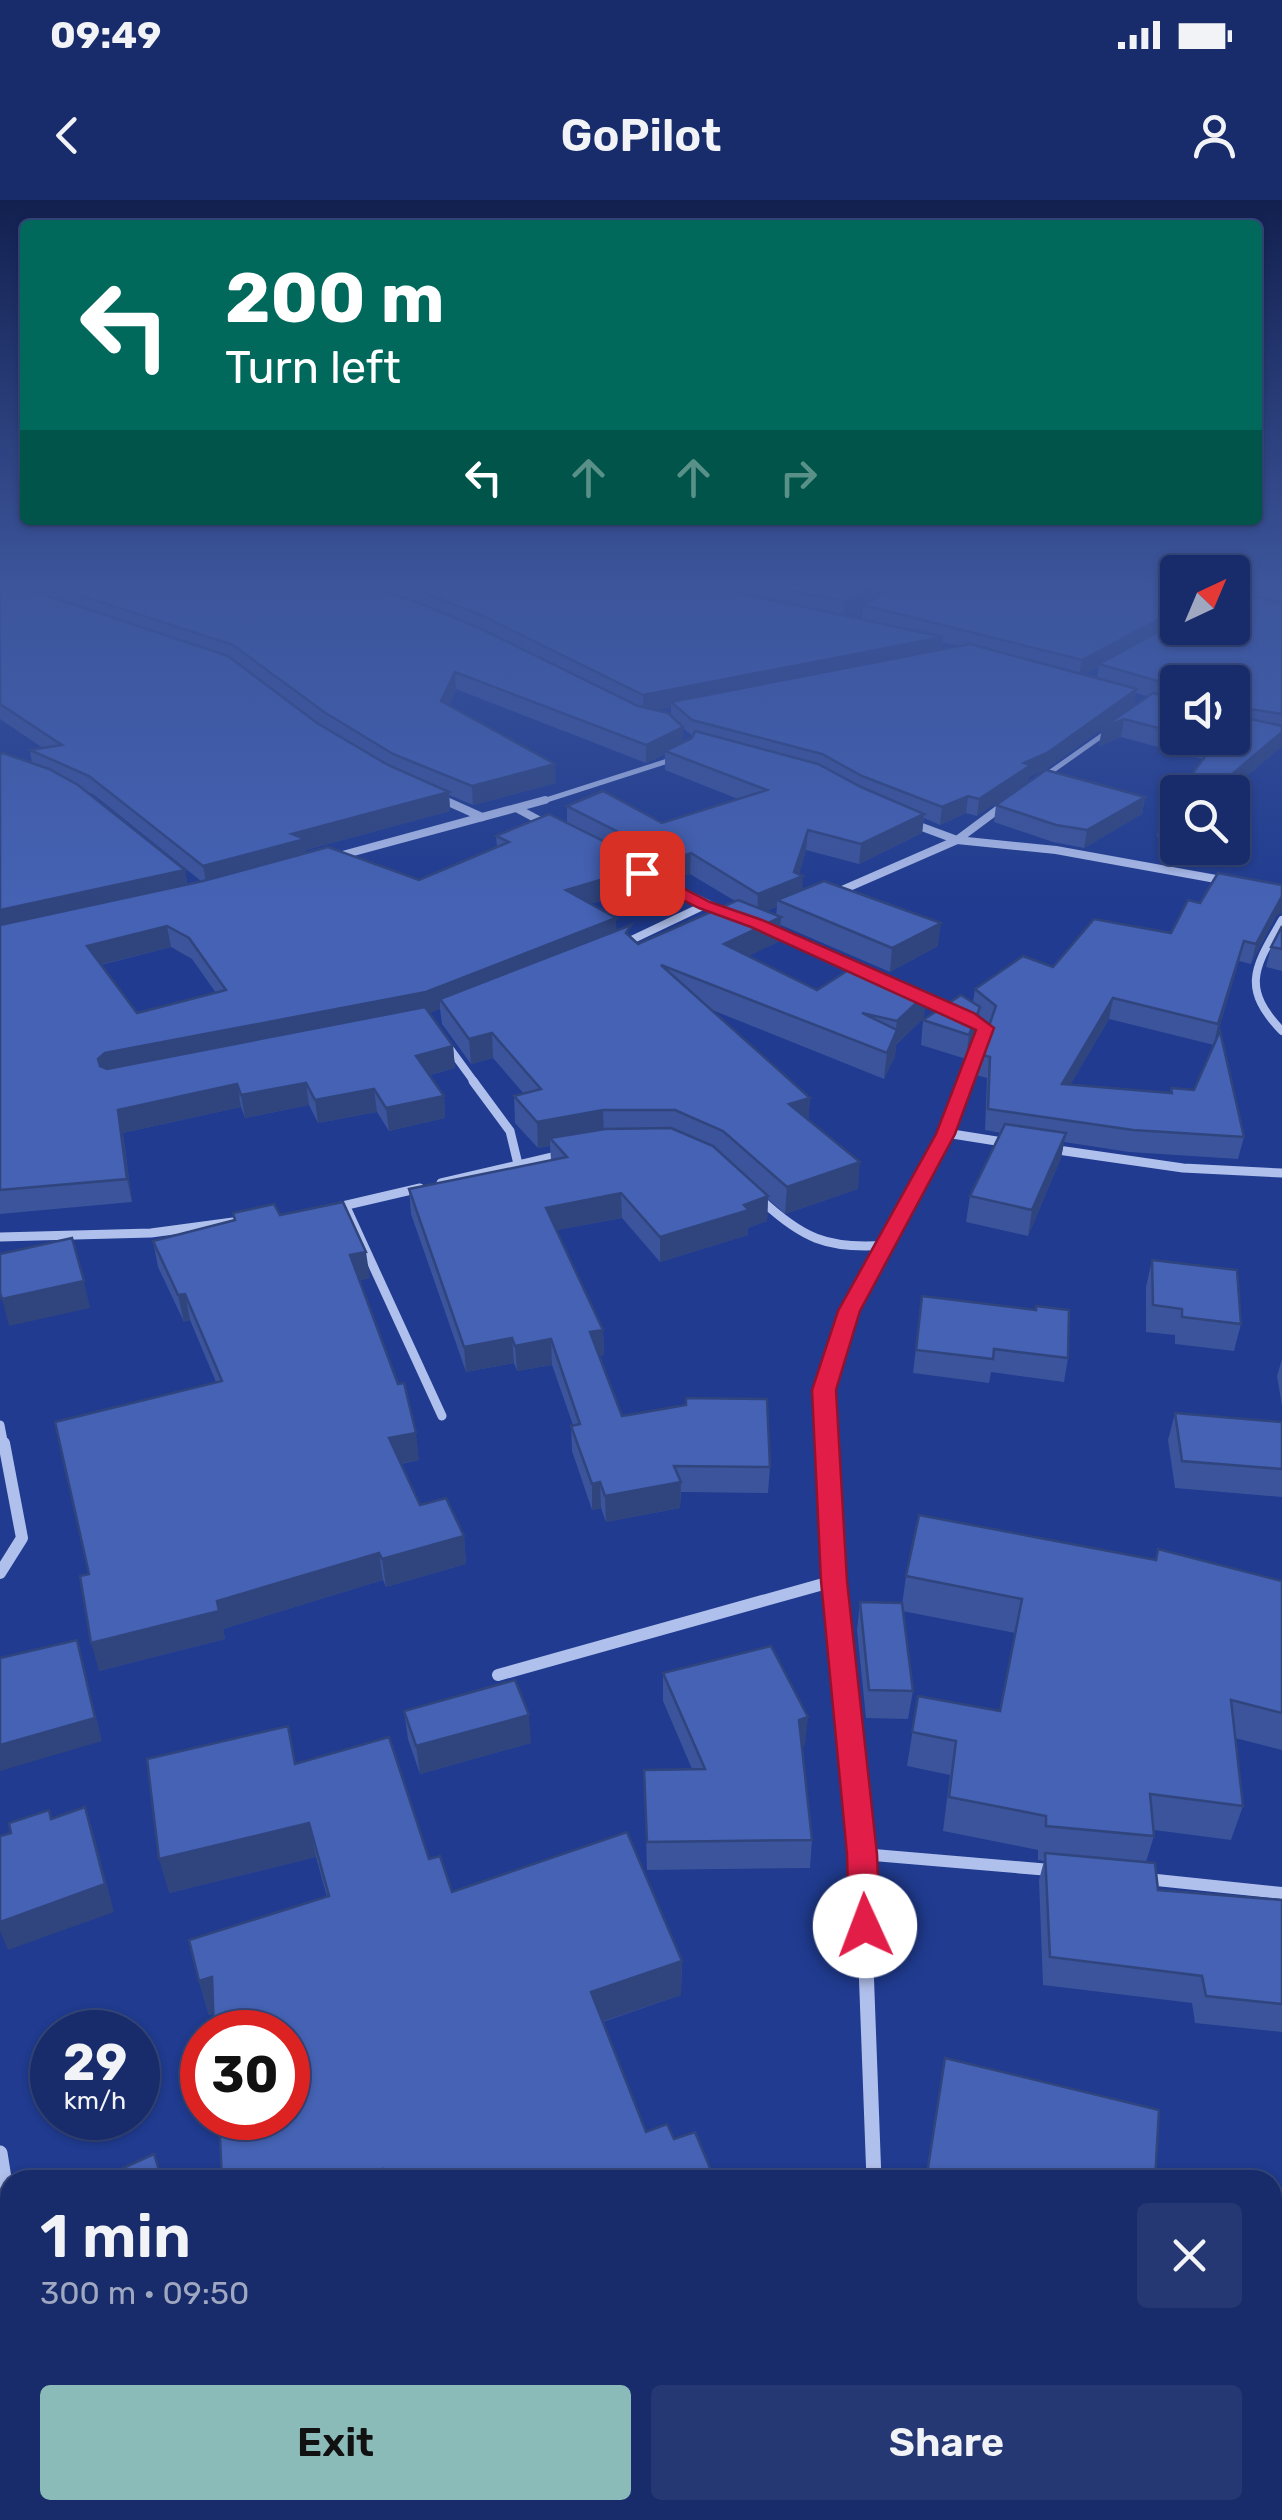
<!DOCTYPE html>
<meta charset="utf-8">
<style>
:root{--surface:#182c6b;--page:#253873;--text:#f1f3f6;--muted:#9fa7c1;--line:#36487e;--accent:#8bbbb9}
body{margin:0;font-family:Rubik,sans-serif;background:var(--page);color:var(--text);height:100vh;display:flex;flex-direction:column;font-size:38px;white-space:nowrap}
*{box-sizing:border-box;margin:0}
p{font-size:32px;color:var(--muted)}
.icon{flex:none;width:55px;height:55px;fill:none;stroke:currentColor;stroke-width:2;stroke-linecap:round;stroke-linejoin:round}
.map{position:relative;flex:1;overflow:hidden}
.side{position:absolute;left:0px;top:1970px;width:1282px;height:350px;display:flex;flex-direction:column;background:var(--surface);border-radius:30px 30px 0 0;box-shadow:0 2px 8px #0004,0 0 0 2px var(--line)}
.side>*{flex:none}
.guide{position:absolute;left:20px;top:20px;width:1242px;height:305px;border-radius:10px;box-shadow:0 2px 8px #0004,0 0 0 2px var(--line);background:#00695c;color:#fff;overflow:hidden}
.needle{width:65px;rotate:44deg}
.controls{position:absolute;left:1160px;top:355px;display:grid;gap:20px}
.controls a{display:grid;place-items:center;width:90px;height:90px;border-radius:10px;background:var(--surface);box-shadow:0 2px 8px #0004,0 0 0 2px var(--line);font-size:50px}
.speed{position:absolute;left:30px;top:1810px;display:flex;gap:20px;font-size:50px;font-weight:700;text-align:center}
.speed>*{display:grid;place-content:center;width:130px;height:130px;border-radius:50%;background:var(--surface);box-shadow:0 2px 8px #0004,0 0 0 2px var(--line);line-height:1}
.speed small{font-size:25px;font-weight:400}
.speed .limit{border:15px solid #d22;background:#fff;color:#111}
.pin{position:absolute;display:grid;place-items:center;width:85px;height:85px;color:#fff;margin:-42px;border-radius:20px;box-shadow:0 5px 15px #0006}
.me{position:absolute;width:110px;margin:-55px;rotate:358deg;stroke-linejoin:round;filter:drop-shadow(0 0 8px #0008)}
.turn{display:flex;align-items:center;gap:35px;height:210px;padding:0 40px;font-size:45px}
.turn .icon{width:130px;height:130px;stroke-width:2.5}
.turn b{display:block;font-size:70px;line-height:85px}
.lanes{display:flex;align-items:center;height:95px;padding:0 40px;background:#0003;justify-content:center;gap:50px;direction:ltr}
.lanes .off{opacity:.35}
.round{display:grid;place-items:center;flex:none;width:105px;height:105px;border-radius:10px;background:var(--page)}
.summary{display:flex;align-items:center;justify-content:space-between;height:170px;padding:0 40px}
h1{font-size:60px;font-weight:600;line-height:75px}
.primary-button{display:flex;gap:20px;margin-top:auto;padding:20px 40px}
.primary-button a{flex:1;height:115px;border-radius:10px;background:var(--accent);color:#111;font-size:40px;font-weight:600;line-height:115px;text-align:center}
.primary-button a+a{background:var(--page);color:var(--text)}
.status{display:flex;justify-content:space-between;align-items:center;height:70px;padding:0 50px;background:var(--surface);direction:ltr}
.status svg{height:28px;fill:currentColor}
header{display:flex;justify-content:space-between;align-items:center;height:130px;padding:0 40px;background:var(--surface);font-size:45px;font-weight:600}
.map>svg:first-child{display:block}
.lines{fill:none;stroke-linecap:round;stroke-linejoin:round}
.street-far4{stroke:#b0c0ec;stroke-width:5}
.street-far3{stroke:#b0c0ec;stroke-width:8}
.street-far2{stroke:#b0c0ec;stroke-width:9}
.street-far1{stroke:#b0c0ec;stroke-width:12}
.street{stroke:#b0c0ec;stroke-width:15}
.wall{fill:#3b549b;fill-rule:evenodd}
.shaded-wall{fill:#30457e}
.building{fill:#4562b4;stroke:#30457e;stroke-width:2.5;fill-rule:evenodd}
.route{fill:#e11d48;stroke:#92132f;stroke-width:2.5}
</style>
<div class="status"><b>09:49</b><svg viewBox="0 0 49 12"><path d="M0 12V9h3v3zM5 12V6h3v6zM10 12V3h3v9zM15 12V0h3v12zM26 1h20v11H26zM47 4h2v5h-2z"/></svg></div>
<header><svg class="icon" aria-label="back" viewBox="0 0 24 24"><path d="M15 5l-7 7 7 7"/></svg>GoPilot<svg class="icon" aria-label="person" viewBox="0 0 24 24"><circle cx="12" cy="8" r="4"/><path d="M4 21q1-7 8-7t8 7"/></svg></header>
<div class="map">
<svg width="1282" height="2320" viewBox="0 0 1282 2320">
<rect width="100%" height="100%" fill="#203b8f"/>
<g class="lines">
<g class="street-far4">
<polyline points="1042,578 1110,530"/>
<polyline points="438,598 450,603"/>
<polyline points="537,603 674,559"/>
</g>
<g class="street-far3">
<polyline points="444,600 482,617"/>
<polyline points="518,609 548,625"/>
<polyline points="911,623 957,640 1056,650 1227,681"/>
<polyline points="335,657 545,600"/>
<polyline points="639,671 727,713"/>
<polyline points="833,694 957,640 1004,605"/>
<path d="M 1282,720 C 1255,767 1240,787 1282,831"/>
<polyline points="771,730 883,781"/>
<polyline points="625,743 705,705"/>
<polyline points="917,796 952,810"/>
<polyline points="448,846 475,883"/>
<polyline points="965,883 986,828 968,816"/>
</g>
<g class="street-far2">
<polyline points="473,881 510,931 518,964"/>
<polyline points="946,933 1009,943"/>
<polyline points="1051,949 1183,968 1282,973"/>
<polyline points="441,983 561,955"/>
<path d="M 758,997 C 801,1038 827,1050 887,1045"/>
<polyline points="346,1007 442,1216"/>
<polyline points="334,1008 420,988"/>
<polyline points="0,1037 151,1033 233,1022"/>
<polyline points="0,1225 4,1246"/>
<polyline points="827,1246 824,1190 849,1111 946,933 966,881"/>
</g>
<g class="street-far1">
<polyline points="827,1243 834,1381 862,1654 864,1715"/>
<polyline points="0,1373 22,1338 4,1243"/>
<polyline points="498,1475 834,1381"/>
<polyline points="862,1654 1050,1670"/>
<polyline points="1147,1679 1282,1693"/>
</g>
<g class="street">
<polyline points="864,1712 874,1980"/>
<polyline points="0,1953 10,2016"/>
<polyline points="14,2320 33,2310"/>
<polyline points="41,2320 46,2310"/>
<polyline points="836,2320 840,2310"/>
</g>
</g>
<g class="wall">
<path d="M 0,385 L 1178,385 L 1178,428 L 1232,385 L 1282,385 L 1282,546 L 1228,592 L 1179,592 L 1203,559 L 1121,537 L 1099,546 L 1102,529 L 1045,570 L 1029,577 L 977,616 L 966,613 L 940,625 L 924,618 L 922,633 L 859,664 L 806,650 L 799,674 L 803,690 L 938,746 L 890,772 L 781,725 L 780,741 L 748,756 L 817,790 L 924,818 L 896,845 L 895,856 L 884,879 L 712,810 L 810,898 L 808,920 L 858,989 L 785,1014 L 768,999 L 767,1021 L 748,1028 L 748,1035 L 660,1062 L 622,1018 L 557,1030 L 603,1130 L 604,1155 L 599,1156 L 622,1216 L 770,1267 L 768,1293 L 681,1292 L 680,1308 L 606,1322 L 601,1308 L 592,1310 L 572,1251 L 571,1226 L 573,1225 L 552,1165 L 517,1171 L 514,1163 L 466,1172 L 411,1014 L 409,989 L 551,960 L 550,946 L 538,948 L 515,923 L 514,896 L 524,894 L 493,858 L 471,864 L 442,824 L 440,809 L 429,813 L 453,846 L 455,868 L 430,875 L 444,896 L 445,918 L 389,931 L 377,912 L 318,923 L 309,905 L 245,918 L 241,907 L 123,933 L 132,1002 L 0,1014 L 0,554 L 32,563 L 30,550 L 43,548 L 0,519 ZM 863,407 L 862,419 L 846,416 ZM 942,442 L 960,446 L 942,450 ZM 1099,466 L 1097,478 L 1082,475 ZM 1178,482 L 1232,482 L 1232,538 L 1178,538 ZM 456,489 L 646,563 L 665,554 L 665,570 L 738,599 L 662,623 L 567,606 L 567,623 L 496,636 L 497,647 L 419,680 L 306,653 L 306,650 L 450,611 L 449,595 L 473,605 L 556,583 L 449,505 ZM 1136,493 L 1147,496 L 1134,505 ZM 671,507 L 671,516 L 654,510 ZM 683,528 L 693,536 L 682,543 ZM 85,591 L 93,594 L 201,681 L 187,684 L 185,670 ZM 651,669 L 671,679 L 690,674 L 735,701 L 638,744 L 631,738 L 616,731 L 616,718 L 590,704 L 651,686 ZM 777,707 L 776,715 L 766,711 ZM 171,747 L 192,759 L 216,793 L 137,813 L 101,765 Z"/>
<polygon points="1178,594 1178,637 1168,645 1157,636 1161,617"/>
<polygon points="1145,597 1142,614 1084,648 1053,642 994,622 996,605"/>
<polygon points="1200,703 1276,716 1251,764 1239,761 1214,845 1109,819 1070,885 1170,893 1171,888 1244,937 1238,959 1129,952 1064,942 1061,958 1028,1036 966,1022 970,996 1001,933 985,930 987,878 976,875 979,854 990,824 979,815 977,831 966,859 921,845 923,820 973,802 975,789 1171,733"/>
<polygon points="1282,726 1282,771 1266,767 1271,747"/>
<polygon points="233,1013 280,1015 370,1078 360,1080 419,1260 401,1264 420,1305 464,1336 466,1364 386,1387 383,1380 223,1429 225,1439 99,1471 89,1374 216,1182 190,1120 184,1122 158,1067 153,1041 234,1020"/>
<polygon points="1152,1060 1241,1124 1234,1151 1175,1144 1175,1135 1146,1132 1146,1087"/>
<polygon points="922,1096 1068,1158 1064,1182 991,1172 989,1183 913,1173"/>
<polygon points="1282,1159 1282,1206 1277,1176"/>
<polygon points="1175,1213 1282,1222 1282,1297 1175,1288 1168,1240"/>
<polygon points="1155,1360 1282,1381 1282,1550 1235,1538 1243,1606 1231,1640 1154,1630 1154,1636 1146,1662 1158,1690 1282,1700 1282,1832 1195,1823 1192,1803 1043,1785 1039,1680 1044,1661 1038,1660 1038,1650 943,1631 950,1575 907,1566 918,1496 1000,1511 1015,1433 902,1411 913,1491 908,1519 866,1518 857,1430 860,1402 902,1405 906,1376"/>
<polygon points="663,1473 805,1545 802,1546 812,1640 810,1668 647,1670 644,1570 692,1569 663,1501"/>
<polygon points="404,1511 531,1543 420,1574 408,1539"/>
<polygon points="296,1563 429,1659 452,1692 682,1761 681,1795 603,1822 646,1932 674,1939 715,1980 222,1980 214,1813 209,1815 199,1781 327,1697 316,1657 169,1693"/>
<polygon points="945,1858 1155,1980 925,1980"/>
<polygon points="1272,2161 1282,2163 1282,2320 1187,2320 1169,2316 1169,2310 1272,2310"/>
</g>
<g class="shaded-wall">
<polygon points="876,385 905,385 863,405 863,407 843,417 844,401"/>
<polygon points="1254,385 1251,400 1232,402 1234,386"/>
<polygon points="1178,409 1178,424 1079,476 1082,460"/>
<polygon points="943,437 941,453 671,502 671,507 643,512 643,495"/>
<polygon points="455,472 456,489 442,518 441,501"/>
<polygon points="1137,489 1134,505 1124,519 1121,537 1099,546 1102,529 1045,570 1029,577 1028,582 977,616 979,599 1024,563"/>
<polygon points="683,527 682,544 665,551 665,554 646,563 646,545"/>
<polygon points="1282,532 1282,546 1228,592 1211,592"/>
<polygon points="555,564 556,583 473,605 472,586"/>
<polygon points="449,592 450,611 306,650 307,658 207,686 203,666 292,634"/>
<polygon points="968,596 966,613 940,625 942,607"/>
<polygon points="1145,597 1142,614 1084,648 1087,630"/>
<polygon points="924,614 922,633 859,664 861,644"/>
<polygon points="1178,621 1178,637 1168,645 1171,626"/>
<polygon points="808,630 806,650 798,678 803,676 802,696 777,700 777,707 757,715 758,694 794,672"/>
<polygon points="691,653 690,674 671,679 672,659"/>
<polygon points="651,665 651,686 567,711 566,690"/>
<polygon points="185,670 188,690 0,732 0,710"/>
<polygon points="1280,696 1282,696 1282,713 1276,716 1251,764 1256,744"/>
<polygon points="781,717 780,741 723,769 724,744"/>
<polygon points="616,718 616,739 440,799 440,809 428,814 103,881 98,859 105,853"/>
<polygon points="941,723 938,746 890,772 892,748"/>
<polygon points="167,726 171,747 91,767 87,746"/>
<polygon points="1244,741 1239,761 1214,845 1218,824"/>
<polygon points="927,793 924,818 896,845 895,856 884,879 887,853 895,834 897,821"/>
<polygon points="1113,798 1109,819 1058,906 1062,884"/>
<polygon points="980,807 977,831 966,859 969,835"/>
<polygon points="492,833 493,858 471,864 469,839"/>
<polygon points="453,846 455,868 418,878 416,856"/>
<polygon points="306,883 309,905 245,918 241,895"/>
<polygon points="237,884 241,907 123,933 132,1002 127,979 118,910"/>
<polygon points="374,889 377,912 318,923 315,900"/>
<polygon points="444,896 445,918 389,931 386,908"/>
<polygon points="810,898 808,925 789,904"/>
<polygon points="603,910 604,937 550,938 550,946 538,948 537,922"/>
<polygon points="1066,933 1061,958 1028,1036 1032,1010"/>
<polygon points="860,962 858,989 785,1014 787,987"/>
<polygon points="621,993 622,1018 547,1032 546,1008"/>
<polygon points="768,996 767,1021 748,1028 748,1035 660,1062 660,1037"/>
<polygon points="366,1052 370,1078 354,1082 350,1055"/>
<polygon points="84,1081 90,1108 9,1126 2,1099"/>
<polygon points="185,1094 190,1120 184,1122 178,1095"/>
<polygon points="603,1130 604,1155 591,1158 590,1132"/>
<polygon points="512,1138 514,1163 466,1172 464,1147"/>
<polygon points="551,1139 552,1165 517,1171 515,1146"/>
<polygon points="416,1233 419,1260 392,1265 389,1238"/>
<polygon points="600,1282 601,1308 592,1310 592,1284"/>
<polygon points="681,1282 680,1308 606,1322 605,1296"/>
<polygon points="464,1336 466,1364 386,1387 382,1359"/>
<polygon points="379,1353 383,1380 223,1429 225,1439 99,1471 91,1443 217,1401"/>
<polygon points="77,1440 102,1541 0,1571 0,1545"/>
<polygon points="529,1515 531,1543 420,1574 416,1546"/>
<polygon points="808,1517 805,1545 796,1548 799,1520"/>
<polygon points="85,1607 94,1635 114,1712 8,1750 0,1731 0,1722"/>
<polygon points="309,1623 316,1657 169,1693 159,1659"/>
<polygon points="682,1761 681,1795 592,1825 591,1792"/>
<polygon points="212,1777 221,1811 209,1815 199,1781"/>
<polygon points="383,1969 386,1980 330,1980"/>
<polygon points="378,2310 394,2310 390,2320 374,2320"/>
</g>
<g class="building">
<polygon points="0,385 15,385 228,456 317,523 388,565 449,592 292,634 305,639 203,666 89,576 30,550 62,545 0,504"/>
<polygon points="48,385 361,385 412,400 479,428 638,506 668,513 683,527 646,545 455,472 441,501 555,564 472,586 393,554 324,512 233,445"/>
<polygon points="403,385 702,385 943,437 643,495 485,417 416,389"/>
<polygon points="764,385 876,385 844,401"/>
<polygon points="901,385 1178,385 1178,409 1082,460 863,405"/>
<polygon points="1259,385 1282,385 1282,390"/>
<polygon points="1255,396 1282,403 1282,514 1232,506 1232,482 1178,482 1178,487 1099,464 1178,421 1178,428 1232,428 1232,397 1234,398"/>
<polygon points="970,444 1137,489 1047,553 1024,563 1031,565 979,599 968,596 942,607 862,576 822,554 692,520 671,502"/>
<polygon points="1153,493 1178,500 1178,533 1124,519 1102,528"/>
<polygon points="1232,515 1282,526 1282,532 1211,592 1179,592 1215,543 1195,538 1232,538"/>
<polygon points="695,531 818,564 861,587 924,614 861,644 808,630 794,672 803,676 758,694 691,653 672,659 567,606 603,591 662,623 767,590 665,551 692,538"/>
<polygon points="3,553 49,569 78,585 185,670 0,710 0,554"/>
<polygon points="1046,570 1145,597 1087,630 1056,625 996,605"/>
<polygon points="1178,594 1178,621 1171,626 1161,617"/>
<path d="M 549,614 L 651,665 L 566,690 L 616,718 L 426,792 L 105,853 L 98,859 L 100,866 L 107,869 L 425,807 L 453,846 L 416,856 L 444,896 L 386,908 L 374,889 L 315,900 L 306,883 L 241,895 L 237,884 L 118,910 L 127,979 L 0,990 L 0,725 L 203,681 L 328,647 L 419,680 L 509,642 L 496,636 ZM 167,726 L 189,738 L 226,790 L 137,813 L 87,746 Z"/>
<polygon points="1218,673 1282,685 1282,696 1256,744 1244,741 1218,824 1113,798 1062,884 1172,893 1171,888 1194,890 1220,831 1244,937 1133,930 988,909 990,857 979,854 996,806 975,789 1023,756 1053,767 1094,719 1171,733 1188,700 1200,703"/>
<polygon points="824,681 941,723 892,748 777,700"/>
<polygon points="738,700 781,717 724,744 817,790 850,769 927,793 897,821 862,813 897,830 887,853 661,765 810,898 789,904 860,962 787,987 723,931 675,910 603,910 537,922 514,896 541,889 492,833 469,839 440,799 631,725 626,733 638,744"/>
<polygon points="1282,726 1282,749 1271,747"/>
<polygon points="961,795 980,807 969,835 923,820"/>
<polygon points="1005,924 1066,933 1032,1010 970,996"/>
<polygon points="671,928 713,946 768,996 744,1005 749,1010 660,1037 621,993 546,1008 603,1130 590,1132 622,1216 686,1205 686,1198 767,1199 770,1267 674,1266 681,1282 605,1296 600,1282 592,1284 571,1226 580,1224 551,1139 515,1146 512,1138 464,1147 409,989 567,957 550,938 605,929"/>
<polygon points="343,1002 366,1052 350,1055 398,1184 404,1183 416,1233 389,1238 420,1305 446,1298 464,1336 382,1359 379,1353 217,1401 219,1411 91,1443 80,1376 89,1374 55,1222 222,1181 185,1094 178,1095 153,1041 235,1020 233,1013 274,1004 280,1015"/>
<polygon points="72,1038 84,1081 2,1099 0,1093 0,1054"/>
<polygon points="1152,1060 1237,1070 1241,1124 1182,1117 1182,1109 1153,1105"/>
<polygon points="922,1096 1036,1110 1036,1106 1069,1110 1068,1158 994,1149 993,1159 916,1150"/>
<polygon points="1175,1213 1282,1222 1282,1269 1182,1261"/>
<polygon points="919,1315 1156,1360 1158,1349 1282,1381 1282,1513 1231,1500 1243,1606 1150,1594 1154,1636 1046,1626 1046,1616 949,1597 956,1541 912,1532 918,1496 1000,1511 1022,1399 906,1376"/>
<polygon points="860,1402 902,1403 913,1491 869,1490"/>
<polygon points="77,1440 95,1518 0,1545 0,1458"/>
<polygon points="771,1446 808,1517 799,1520 812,1640 647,1642 644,1570 705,1569 663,1473"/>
<polygon points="515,1480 529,1515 416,1546 404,1511"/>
<polygon points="288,1526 295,1564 389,1537 429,1659 440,1656 452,1692 627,1632 682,1761 591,1792 646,1932 667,1924 674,1939 695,1932 715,1980 386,1980 383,1969 330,1980 222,1980 219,1918 288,1918 288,1832 214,1832 212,1777 199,1781 189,1740 329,1696 309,1623 159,1659 147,1559"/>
<polygon points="85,1607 105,1684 0,1722 0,1636 11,1633 9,1623 49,1610 51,1619"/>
<polygon points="1045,1653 1155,1663 1158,1690 1282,1700 1282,1804 1206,1796 1202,1776 1050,1757"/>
<polygon points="945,1858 1159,1910 1155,1980 926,1980"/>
<polygon points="154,1954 162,1980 97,1980"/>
<polygon points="1272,2161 1282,2163 1282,2304 1272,2302"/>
<polygon points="315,2310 378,2310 374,2320 310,2320"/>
<polygon points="531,2310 737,2310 735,2320 528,2320"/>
<polygon points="1010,2310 1063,2310 1081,2320 1007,2320"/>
</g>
<linearGradient id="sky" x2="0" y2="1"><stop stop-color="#12204f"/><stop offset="0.54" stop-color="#3c559b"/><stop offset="1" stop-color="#3c559b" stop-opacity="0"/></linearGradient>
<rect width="1282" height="710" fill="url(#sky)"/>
<polygon class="route" points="637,670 648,670 710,702 762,720 974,813 994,828 955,934 860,1111 836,1190 847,1381 877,1654 880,1726 876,1736 865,1740 854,1736 849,1726 847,1654 821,1381 812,1190 838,1111 936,934 976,830 751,727 699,708 637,677"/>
</svg>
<div class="controls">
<a><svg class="needle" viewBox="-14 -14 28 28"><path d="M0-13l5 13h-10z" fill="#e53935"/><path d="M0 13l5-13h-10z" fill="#9fa7c1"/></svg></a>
<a><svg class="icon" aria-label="sound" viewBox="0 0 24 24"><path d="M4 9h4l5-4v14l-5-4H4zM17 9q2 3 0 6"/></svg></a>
<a><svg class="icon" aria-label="search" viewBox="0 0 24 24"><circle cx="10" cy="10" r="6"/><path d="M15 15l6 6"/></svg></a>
</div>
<div class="speed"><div>29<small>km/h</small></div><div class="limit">30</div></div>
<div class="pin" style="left:642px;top:673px;background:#d93025"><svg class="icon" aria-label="arrive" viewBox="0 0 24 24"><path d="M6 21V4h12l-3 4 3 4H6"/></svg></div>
<svg class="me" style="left:865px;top:1726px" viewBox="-20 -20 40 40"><circle r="19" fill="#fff"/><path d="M0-13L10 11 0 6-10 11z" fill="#e11d48"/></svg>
<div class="guide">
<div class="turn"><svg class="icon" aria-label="left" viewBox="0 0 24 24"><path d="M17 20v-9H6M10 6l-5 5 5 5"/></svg><div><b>200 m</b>Turn left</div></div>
<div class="lanes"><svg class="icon" aria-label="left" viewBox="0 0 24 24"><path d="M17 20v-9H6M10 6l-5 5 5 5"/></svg><svg class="icon off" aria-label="ahead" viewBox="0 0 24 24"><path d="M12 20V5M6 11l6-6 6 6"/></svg><svg class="icon off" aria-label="ahead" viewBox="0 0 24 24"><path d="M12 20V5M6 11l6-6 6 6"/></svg><svg class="icon off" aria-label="right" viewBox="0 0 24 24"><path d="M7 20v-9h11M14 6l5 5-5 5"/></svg></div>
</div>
<section class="side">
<div class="summary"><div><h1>1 min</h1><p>300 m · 09:50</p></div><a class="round"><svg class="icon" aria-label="close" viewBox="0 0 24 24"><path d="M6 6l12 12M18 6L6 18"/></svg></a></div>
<div class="primary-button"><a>Exit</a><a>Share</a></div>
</section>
</div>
